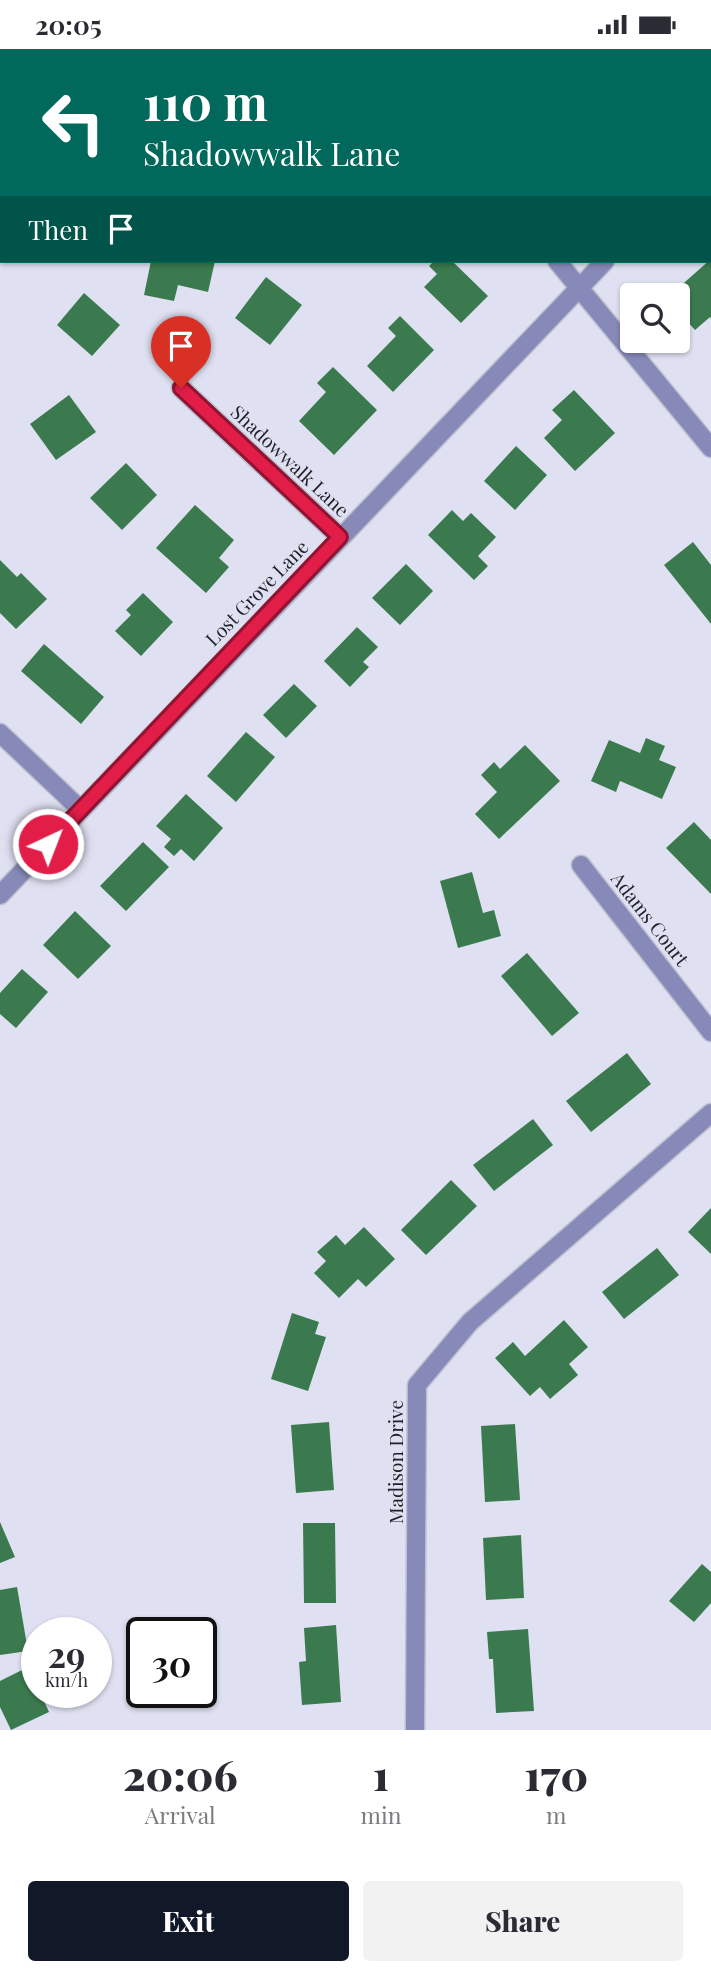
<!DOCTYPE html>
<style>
:root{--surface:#fff;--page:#f2f2f3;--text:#2b2b33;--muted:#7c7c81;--accent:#111827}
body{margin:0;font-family:"Playfair Display",serif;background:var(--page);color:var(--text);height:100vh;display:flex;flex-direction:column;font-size:26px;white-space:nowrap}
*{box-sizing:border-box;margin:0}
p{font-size:23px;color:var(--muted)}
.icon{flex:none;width:38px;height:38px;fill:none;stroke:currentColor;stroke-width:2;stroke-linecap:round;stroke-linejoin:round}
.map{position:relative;height:1681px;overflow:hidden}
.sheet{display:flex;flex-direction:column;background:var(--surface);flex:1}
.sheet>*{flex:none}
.guide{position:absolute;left:0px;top:0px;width:712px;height:214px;box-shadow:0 2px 5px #0004;background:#00695c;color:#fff;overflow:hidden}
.fabs{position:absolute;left:620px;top:234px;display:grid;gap:14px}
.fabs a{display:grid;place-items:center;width:70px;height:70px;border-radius:7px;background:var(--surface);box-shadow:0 2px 5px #0004;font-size:35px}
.speed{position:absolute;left:21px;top:1568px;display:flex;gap:14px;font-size:35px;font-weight:700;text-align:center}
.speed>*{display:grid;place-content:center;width:91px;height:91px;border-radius:50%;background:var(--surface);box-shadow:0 2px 5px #0004;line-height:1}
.speed small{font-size:18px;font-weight:400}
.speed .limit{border:4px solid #111;border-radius:10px;background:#fff;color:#111}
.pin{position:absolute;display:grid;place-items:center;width:60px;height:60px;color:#fff;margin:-72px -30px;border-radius:50% 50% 50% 0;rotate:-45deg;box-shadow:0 0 7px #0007}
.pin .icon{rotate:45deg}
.me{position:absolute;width:77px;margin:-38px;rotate:43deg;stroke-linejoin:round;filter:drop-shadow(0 0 5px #0008)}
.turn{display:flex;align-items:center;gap:24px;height:147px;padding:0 28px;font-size:32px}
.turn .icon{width:91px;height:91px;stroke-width:2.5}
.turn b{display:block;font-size:49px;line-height:60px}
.then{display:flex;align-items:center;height:66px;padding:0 28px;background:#0003;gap:14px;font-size:26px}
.eta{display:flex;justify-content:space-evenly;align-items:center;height:119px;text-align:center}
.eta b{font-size:42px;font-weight:800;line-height:49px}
.primary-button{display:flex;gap:14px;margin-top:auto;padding:14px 28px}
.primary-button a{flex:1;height:80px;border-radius:7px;background:var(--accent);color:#fff;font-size:28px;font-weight:800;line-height:80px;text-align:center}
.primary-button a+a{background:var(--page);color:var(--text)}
.status{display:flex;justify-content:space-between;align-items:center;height:49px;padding:0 35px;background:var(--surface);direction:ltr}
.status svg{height:19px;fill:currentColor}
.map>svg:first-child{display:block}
.building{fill:#3b7a4e}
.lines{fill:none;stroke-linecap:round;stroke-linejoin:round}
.street-casing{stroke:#bdbfce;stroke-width:21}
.street{stroke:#878ab9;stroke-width:18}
.route-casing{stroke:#92132f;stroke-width:18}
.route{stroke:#e11d48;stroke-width:12}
.labels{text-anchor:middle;stroke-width:6;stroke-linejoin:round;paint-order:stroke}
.street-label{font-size:19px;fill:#212228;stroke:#dfe1f2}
</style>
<div class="status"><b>20:05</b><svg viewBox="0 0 49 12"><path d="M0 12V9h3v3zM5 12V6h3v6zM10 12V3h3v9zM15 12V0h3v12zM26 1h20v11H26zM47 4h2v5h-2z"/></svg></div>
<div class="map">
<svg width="711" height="1681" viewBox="0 0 711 1681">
<rect width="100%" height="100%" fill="#dfe1f2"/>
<g class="building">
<polygon points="711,210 711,270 710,268 695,281 677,261 677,247 669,247"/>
<polygon points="151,212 215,212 208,243 178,236 174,252 144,246"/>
<polygon points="434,212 452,212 488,247 461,274 424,238 437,225 429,217"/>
<polygon points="266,228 302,256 270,296 235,269"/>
<polygon points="84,244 120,276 92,307 57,276"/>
<polygon points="400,267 434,301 393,343 367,317 396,287 388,279"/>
<polygon points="333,318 377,361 334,406 299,372 326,343 317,334"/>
<polygon points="574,341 615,384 575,422 544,389 562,371 552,361"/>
<polygon points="69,346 96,383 56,411 30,375"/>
<polygon points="516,397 547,426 515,461 484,432"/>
<polygon points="126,414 157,446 122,481 90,449"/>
<polygon points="195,456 234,491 219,509 229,518 206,544 156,499"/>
<polygon points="452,461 463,472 471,464 496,488 478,507 488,517 474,531 428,486"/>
<polygon points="693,493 711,516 711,575 664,516"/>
<polygon points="0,511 17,528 21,524 47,550 16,580 0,564"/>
<polygon points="406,515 433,542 400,576 372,549"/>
<polygon points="143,544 173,573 141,607 115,582 131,566 126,561"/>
<polygon points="357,578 378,598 363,613 369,618 350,638 324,612"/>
<polygon points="44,595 104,648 81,675 21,622"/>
<polygon points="294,635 317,657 286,689 263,666"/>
<polygon points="246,683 275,708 236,753 207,727"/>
<polygon points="646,689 665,697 659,711 676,718 662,750 620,732 616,743 591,732 609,691 640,704"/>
<polygon points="525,696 560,732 499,790 475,765 497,743 481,726 494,713 500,720"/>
<polygon points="186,745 223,779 194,812 181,800 174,807 164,798 171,790 156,777"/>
<polygon points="694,773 711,791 711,845 666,799"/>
<polygon points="143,793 169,818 126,862 100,837"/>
<polygon points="472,823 483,864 494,861 501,887 458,899 440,832"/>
<polygon points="75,862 111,897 78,930 43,896"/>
<polygon points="527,904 579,964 552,987 501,927"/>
<polygon points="22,920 48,943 16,979 0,965 0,944"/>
<polygon points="627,1004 651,1035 591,1083 566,1052"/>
<polygon points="533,1070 553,1096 494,1142 473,1116"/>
<polygon points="451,1131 477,1157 426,1206 401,1181"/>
<polygon points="711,1159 711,1205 688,1183"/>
<polygon points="364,1178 395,1210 366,1238 358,1230 339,1249 314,1224 326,1212 317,1203 336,1186 345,1196"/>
<polygon points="657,1199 679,1226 624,1270 602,1243"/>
<polygon points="292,1264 319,1273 315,1285 326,1288 308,1342 271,1330"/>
<polygon points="564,1271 588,1298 569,1315 578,1326 550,1350 540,1338 530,1347 495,1309 513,1293 525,1307"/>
<polygon points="329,1373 334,1441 296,1444 291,1376"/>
<polygon points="515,1375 520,1451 485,1453 481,1377"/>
<polygon points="0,1473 15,1508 0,1514"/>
<polygon points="303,1474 335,1474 336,1554 304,1554"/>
<polygon points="521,1486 524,1549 486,1551 483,1489"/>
<polygon points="702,1515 711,1523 711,1554 694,1573 669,1552"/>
<polygon points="17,1538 28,1602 0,1606 0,1541"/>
<polygon points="336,1576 341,1653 302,1656 299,1613 306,1612 304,1579"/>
<polygon points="528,1580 534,1662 496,1664 493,1610 489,1610 487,1583"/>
<polygon points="28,1618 37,1637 37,1643 40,1643 49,1663 11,1681 0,1658 0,1632"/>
</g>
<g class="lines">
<g class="street-casing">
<g id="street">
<polyline points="710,67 711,66"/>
<polyline points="557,212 711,399"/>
<polyline points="181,339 340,488"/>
<polyline points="0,684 80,760"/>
<polyline points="581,816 711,983"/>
<polyline points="0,846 605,212"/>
<polyline points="415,1681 417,1336 470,1273 711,1064"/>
</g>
</g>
<use href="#street" class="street"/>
</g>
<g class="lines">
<g class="route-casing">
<polyline id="route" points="48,795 340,488 181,339"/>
</g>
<use href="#route" class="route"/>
</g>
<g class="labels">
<g class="street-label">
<text transform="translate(290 412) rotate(43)" y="7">Shadowwalk Lane</text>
<text transform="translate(257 544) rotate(-46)" y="7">Lost Grove Lane</text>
<text transform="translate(650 870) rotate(52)" y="7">Adams Court</text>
<text transform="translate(396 1413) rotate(-90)" y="7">Madison Drive</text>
</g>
</g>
</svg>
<div class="fabs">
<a><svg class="icon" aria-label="search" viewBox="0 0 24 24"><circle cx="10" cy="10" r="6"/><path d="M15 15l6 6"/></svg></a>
</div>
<div class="speed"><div>29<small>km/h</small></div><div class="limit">30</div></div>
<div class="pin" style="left:181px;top:339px;background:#d93025"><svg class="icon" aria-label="arrive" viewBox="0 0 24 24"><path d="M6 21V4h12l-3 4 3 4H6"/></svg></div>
<svg class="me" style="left:48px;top:795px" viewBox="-20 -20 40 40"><circle r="17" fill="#e11d48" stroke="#fff" stroke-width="3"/><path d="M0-11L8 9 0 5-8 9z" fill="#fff"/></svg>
<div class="guide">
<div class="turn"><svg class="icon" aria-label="left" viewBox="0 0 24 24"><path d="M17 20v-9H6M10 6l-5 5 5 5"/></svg><div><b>110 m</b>Shadowwalk Lane</div></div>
<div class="then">Then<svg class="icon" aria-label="arrive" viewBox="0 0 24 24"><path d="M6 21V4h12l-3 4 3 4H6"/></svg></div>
</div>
</div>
<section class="sheet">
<div class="eta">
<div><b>20:06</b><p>Arrival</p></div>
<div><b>1</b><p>min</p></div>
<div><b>170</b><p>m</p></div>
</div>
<div class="primary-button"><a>Exit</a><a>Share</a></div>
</section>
